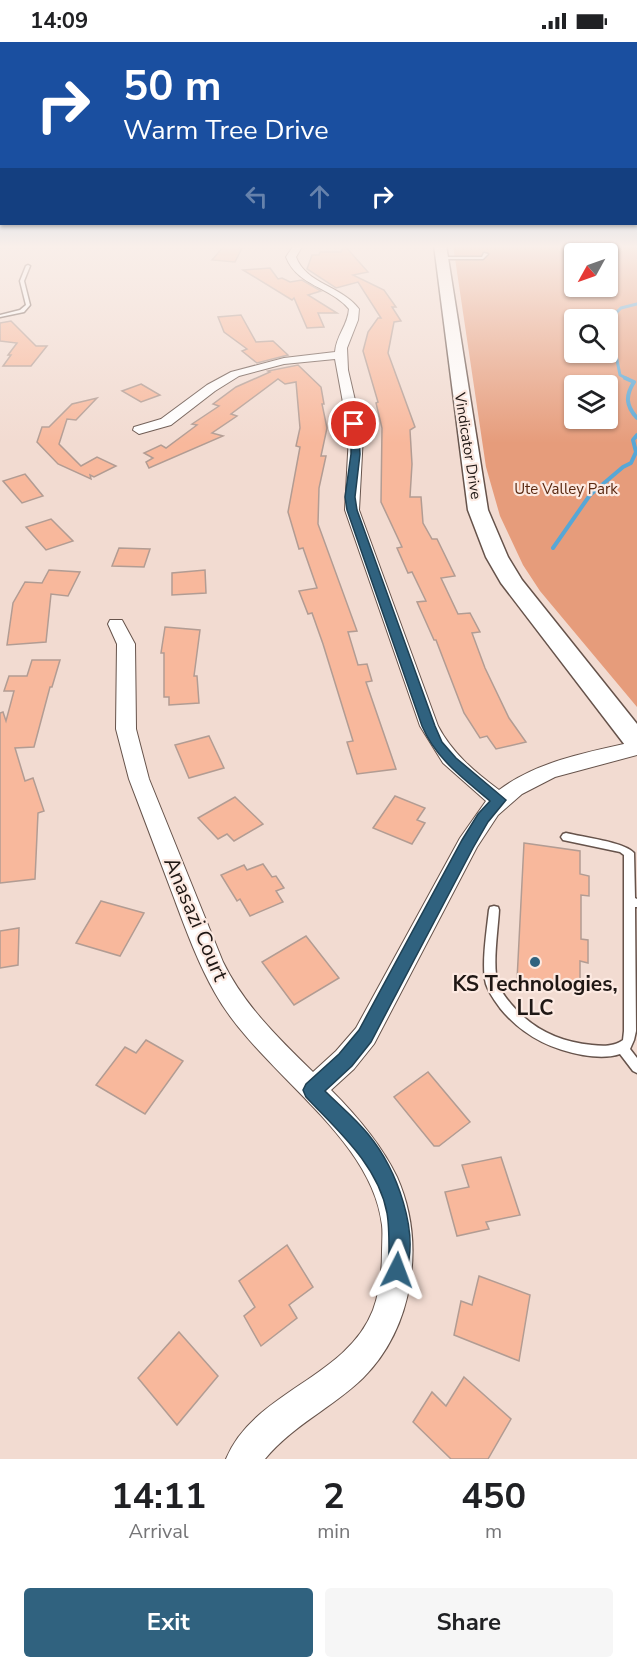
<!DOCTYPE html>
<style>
:root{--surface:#fff;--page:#f6f6f6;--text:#202124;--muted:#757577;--accent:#30627f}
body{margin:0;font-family:"Nunito Sans",sans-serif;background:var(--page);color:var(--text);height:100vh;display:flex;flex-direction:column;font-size:22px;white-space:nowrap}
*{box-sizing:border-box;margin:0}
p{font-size:20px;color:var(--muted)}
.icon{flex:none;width:33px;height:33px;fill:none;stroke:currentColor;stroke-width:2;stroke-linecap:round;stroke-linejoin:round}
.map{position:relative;height:1417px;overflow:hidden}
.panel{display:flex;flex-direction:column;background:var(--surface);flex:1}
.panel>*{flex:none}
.banner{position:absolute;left:0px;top:0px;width:638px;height:183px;box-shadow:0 2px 4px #0004;background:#1a4fa0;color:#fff;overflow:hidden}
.needle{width:39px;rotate:230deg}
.tools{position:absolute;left:564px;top:201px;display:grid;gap:12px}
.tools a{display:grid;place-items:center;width:54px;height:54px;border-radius:6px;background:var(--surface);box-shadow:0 2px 4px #0004;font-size:30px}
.pin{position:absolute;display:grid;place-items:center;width:51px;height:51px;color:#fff;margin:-26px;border:3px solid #fff;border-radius:50%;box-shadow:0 2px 6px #0007}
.me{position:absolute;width:66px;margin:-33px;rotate:3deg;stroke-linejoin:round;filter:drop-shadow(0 0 4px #0008)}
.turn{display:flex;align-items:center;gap:21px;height:126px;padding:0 24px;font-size:27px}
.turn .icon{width:78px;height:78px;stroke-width:2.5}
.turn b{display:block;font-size:42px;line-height:51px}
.lanes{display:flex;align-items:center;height:57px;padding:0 24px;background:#0003;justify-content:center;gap:30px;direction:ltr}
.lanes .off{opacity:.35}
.eta{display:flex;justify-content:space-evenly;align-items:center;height:102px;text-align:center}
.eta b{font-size:36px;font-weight:700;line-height:42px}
.cta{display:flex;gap:12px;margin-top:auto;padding:12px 24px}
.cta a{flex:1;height:69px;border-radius:6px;background:var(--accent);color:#fff;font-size:24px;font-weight:700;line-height:69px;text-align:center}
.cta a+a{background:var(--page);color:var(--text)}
.status{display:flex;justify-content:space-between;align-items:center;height:42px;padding:0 30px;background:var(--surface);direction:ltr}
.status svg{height:16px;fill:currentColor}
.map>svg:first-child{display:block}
.green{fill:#e69c7b;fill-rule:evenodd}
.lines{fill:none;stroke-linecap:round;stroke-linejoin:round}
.stream-far1{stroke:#57a7d6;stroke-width:3}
.stream{stroke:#57a7d6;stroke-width:4}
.building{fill:#f8b89c;stroke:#b29c93;stroke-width:1.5}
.service-casing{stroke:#66534b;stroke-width:3}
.minor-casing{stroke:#66534b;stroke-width:2}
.secondary-casing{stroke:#66534b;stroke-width:3}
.service{fill:#fff;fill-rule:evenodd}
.minor{fill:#fff;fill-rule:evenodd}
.secondary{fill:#fff;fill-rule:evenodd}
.route{fill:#30627f;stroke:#1f4053;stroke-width:1.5}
.poi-dot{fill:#30627f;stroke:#fce9e1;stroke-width:2}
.labels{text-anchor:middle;stroke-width:4.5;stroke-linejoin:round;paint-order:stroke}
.far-street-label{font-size:15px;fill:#1f1714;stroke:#fce9e1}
.far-park-label{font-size:15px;fill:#592810;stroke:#fce9e1}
.near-street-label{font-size:21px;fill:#1f1714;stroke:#fce9e1}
.near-poi-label{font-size:21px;font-weight:bold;fill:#1f1714;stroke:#fce9e1}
</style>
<div class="status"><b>14:09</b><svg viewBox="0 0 49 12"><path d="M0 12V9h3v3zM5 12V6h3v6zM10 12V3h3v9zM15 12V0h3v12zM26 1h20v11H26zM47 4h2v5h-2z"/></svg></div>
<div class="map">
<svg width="637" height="1417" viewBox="0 0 637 1417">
<rect width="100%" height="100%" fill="#f2dbd1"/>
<path class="green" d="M 453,203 L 637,203 L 637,665 L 540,549 L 523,523 L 500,474 L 486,425 ZM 574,212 L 608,212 L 608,244 L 574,244 ZM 574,278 L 608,278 L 608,310 L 574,310 ZM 574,344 L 608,344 L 608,376 L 574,376 Z"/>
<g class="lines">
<g class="stream-far1">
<polyline points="608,279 621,266 637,262"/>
<polyline points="608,285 612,296"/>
<polyline points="614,303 620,333 628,337"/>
</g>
<g class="stream">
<path d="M 625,336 L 634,340 C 625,354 626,364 637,376"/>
<polyline points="553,506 590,453 623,425 631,421 636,410 633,398 637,393"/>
</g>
</g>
<g class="building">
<polygon points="225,203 241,203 239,206 242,206 235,220 212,218"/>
<polygon points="344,203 368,230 353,233 384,248 396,265 392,265 401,279 394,280 388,311 415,385 410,388 412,422 410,455 421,455 423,481 432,497 437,497 455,534 441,536 458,572 470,571 480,590 472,591 485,626 509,676 526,700 496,707 487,694 480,696 464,671 436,598 434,598 417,560 426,559 412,530 408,531 397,506 402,505 381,460 382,386 376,361 378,360 363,309 368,290 378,276 381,276 358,240 336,246 307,227 312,213 319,213 320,210 341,210"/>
<polygon points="270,226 278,237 282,236 290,240 302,238 321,249 308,253 337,271 318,271 324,285 307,286 294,256 292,258 243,228"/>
<polygon points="241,273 256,300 273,299 288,313 257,321 242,309 247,307 224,290 218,275"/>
<polygon points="11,279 36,304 47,304 31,324 3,324 11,313 8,313 17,301 0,299 0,281"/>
<polygon points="298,323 321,345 324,362 322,362 327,386 321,414 326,414 319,446 318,482 357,589 348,590 358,623 367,622 372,639 366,640 396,727 357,732 347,700 353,699 323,602 312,571 308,572 299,549 317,546 303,506 299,507 288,470 300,405 296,404 300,386 296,340 285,342 278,337 231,372 237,374 212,391 223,394 149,426 146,420 153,416 144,411 161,403 166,406 197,383 192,382 219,364 213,362 236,345 270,330 268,329"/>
<polygon points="141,342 160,353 141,360 122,349"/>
<polygon points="97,356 76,378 67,377 59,402 81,424 97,415 116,424 94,435 90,433 91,437 58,422 37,400 42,385 49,385 72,362"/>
<polygon points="25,432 43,454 22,461 3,439"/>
<polygon points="51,477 73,499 46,508 26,485"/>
<polygon points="119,506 150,507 144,525 112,524"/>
<polygon points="49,528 80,530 68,554 51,552 46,600 7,603 13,561 25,540 42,541"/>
<polygon points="205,528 206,551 172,553 172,531"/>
<polygon points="165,585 200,588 194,634 197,634 199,661 169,663 169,655 164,655 164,611 161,611"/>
<polygon points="32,618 60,618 52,645 50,645 34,705 15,706 25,739 33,736 44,769 38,771 35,837 0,841 0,671 3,670 6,679 14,649 4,649 9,634 27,634"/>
<polygon points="209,694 224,726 189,736 175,703"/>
<polygon points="395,754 425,766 417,778 425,781 412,802 373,786"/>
<polygon points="235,755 263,782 234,799 227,792 218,797 198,776"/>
<polygon points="524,801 580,809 580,832 589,834 589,854 581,853 581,897 588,898 588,921 580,919 580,948 517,938"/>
<polygon points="263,822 272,835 276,834 284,846 276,849 283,860 250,874 240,857 237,859 221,833 244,823 247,828"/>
<polygon points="101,859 144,871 120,914 76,901"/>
<polygon points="19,886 18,923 0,926 0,889"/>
<polygon points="306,894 339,936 294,963 262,920"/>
<polygon points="146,998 183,1019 145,1072 96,1043 125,1005 136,1011"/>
<polygon points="428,1030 470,1080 439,1104 434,1104 394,1055"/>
<polygon points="501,1115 520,1173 486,1180 489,1187 457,1194 445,1150 469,1145 462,1123"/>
<polygon points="287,1203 313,1245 289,1263 297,1276 261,1304 244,1274 255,1265 239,1239"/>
<polygon points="479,1234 530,1253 519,1319 454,1293 461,1259 472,1263"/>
<polygon points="179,1290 218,1334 177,1383 138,1336"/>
<polygon points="464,1335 511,1377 488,1417 451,1417 413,1380 432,1350 446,1364"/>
</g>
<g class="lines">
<g class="service-casing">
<g id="service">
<polygon points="484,211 488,212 483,217 442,217 440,216 442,215 482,215"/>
<polygon points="28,223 30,224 24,239 30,263 24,270 0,275 0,273 20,268 26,263 20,239 26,224"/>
<path d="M 566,791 C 582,795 625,800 634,811 L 635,856 L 637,857 L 637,865 L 635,865 L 636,989 L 634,998 L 630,1007 L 637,1016 L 637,1031 L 633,1029 L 620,1012 C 608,1016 595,1015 583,1013 C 549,1007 522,993 500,966 C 495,959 489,951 486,942 C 481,924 487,887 489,868 L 490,865 L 494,864 L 498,865 L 499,868 C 498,887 492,925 498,942 C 501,950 506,956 511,962 C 532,987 559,1000 592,1003 C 602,1004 614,1005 623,998 L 624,989 L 624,813 L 620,810 L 563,798 L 561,795 L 563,792 Z"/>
</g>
</g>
<g class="minor-casing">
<path id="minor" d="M 294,203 L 303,203 L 296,215 C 306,242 342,244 359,267 L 358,278 L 347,306 L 348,328 L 363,393 L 359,468 L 438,684 C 452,711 475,730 499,748 C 539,718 590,710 637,699 L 637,713 L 555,735 L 522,752 L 498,773 L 477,805 L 374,1002 L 354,1027 L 331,1048 C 357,1074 381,1102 397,1135 C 426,1200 414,1285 363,1336 C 332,1366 293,1383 265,1417 L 226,1417 C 254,1349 346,1337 373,1268 C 380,1249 382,1229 382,1210 C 382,1201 383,1191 382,1183 C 372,1093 258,1029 215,951 C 198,921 186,888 174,856 C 159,816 144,776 129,737 L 116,687 L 117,602 L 108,582 L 110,578 L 122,578 L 135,602 L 136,687 L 149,737 L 223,920 C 244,963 279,997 313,1030 L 336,1009 L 356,986 L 460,796 L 486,759 L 443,721 L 420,684 L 345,468 L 349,393 L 335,317 L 284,322 L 239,334 L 215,349 L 171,383 L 139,392 L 133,388 L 134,385 L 161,377 L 207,343 L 231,330 L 284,316 L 335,310 C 336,294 348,283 349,267 C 331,245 297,244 286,215 Z"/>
</g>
<g class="secondary-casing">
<polygon id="secondary" points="434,203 446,203 488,468 508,515 522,538 637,682 637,709 628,707 501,541 486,515 468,468"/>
</g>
<use href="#service" class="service"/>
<use href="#minor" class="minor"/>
<use href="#secondary" class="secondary"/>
</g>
<linearGradient id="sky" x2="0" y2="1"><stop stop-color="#6eafe1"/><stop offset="0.51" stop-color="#f9efea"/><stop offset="1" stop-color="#f9efea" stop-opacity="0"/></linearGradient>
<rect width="637" height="401" fill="url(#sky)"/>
<path class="route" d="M 351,380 L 358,382 L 360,412 L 355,455 L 357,468 L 435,684 L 442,700 L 456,716 L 506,758 L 488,780 L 473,806 L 371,1000 L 352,1024 L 325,1049 C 339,1063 355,1076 368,1092 C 396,1126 422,1192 404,1235 L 397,1238 L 389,1235 C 385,1225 389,1218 389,1208 C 389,1196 389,1182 387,1171 C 378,1123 337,1088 306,1055 L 303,1048 L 306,1042 L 339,1012 L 359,988 L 462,798 L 478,772 L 490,759 C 463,736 436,717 422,684 L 347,468 L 345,455 L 351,412 Z"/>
<circle class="poi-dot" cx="535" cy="920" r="6"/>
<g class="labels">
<g class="far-street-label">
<text transform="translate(468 404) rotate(81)" y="5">Vindicator Drive</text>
</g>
<g class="far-park-label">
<text x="566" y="452">Ute Valley Park</text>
</g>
<g class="near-street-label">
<text transform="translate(196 877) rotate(67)" y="7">Anasazi Court</text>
</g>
<g class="near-poi-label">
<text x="535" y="949">KS Technologies,<tspan x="535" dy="24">LLC</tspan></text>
</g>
</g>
</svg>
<div class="tools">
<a><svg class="needle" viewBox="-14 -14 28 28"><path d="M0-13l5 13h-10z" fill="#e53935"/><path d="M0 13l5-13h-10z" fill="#757577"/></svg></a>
<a><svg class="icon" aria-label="search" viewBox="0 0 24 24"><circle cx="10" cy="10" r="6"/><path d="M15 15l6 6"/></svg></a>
<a><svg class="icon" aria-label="layers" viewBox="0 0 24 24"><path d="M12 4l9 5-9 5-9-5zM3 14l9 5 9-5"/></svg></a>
</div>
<div class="pin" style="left:354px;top:382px;background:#d93025"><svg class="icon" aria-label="arrive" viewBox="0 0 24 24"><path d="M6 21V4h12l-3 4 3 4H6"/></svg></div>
<svg class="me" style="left:397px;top:1228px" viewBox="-20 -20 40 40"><path d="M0-17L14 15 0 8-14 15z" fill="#30627f" stroke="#fff" stroke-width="4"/></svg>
<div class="banner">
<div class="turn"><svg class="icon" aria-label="right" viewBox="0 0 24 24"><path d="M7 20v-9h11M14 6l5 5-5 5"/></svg><div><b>50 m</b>Warm Tree Drive</div></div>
<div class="lanes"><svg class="icon off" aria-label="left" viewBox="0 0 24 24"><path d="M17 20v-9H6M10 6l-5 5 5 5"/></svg><svg class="icon off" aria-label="ahead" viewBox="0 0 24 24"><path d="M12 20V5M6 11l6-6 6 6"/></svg><svg class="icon" aria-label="right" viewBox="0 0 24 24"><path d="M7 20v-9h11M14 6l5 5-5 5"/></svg></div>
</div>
</div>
<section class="panel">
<div class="eta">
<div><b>14:11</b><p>Arrival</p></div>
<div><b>2</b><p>min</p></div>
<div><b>450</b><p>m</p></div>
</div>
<div class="cta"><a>Exit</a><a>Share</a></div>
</section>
